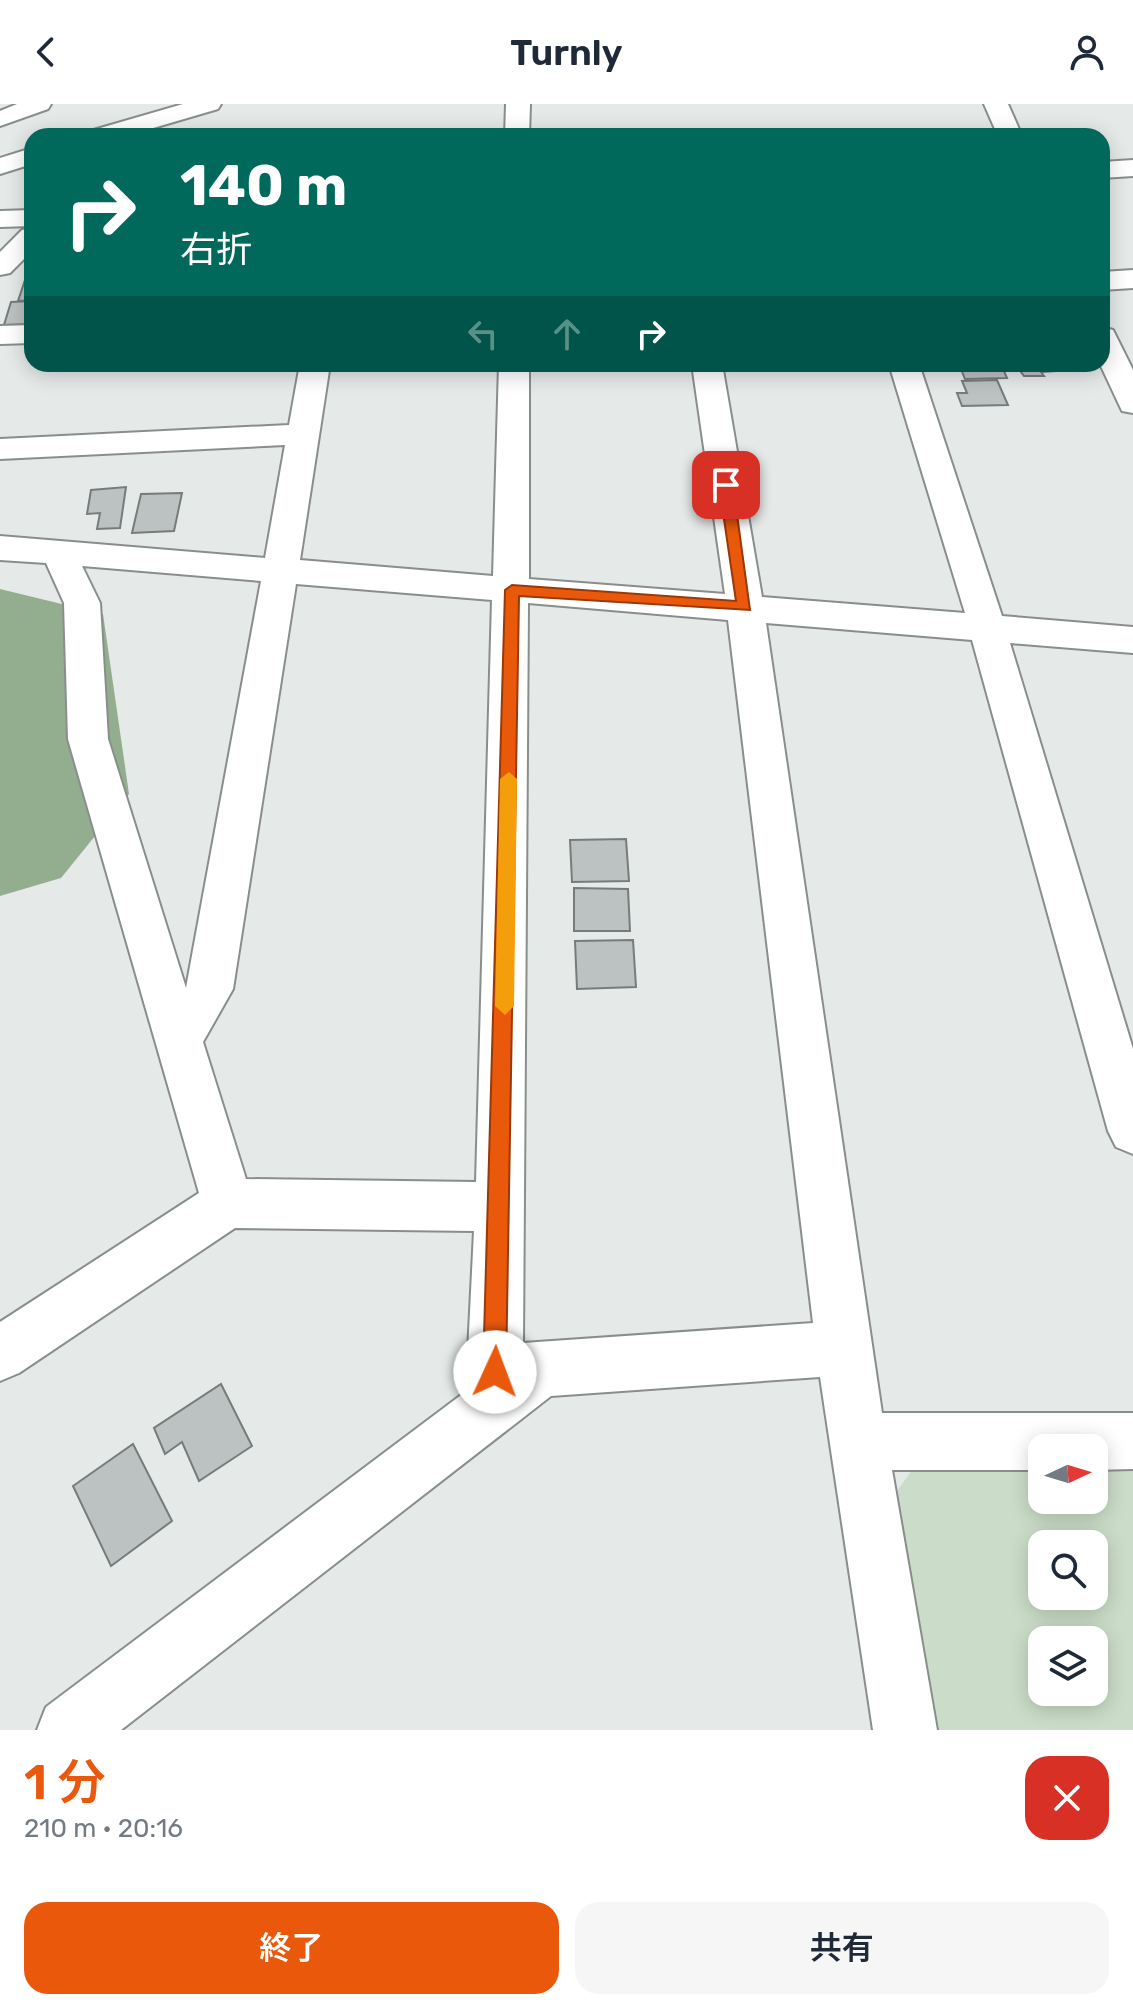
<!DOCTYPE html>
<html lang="ja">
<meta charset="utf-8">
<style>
:root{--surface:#fff;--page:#f6f6f7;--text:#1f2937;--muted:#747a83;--accent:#ea580c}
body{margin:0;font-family:Rubik,"Noto Sans JP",sans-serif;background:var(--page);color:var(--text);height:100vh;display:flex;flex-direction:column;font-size:30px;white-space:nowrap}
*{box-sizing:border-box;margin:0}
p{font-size:26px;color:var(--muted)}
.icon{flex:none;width:44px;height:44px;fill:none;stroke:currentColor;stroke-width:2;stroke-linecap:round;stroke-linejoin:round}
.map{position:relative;height:1626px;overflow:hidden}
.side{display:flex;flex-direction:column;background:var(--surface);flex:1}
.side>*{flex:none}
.hud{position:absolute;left:24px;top:24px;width:1086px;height:244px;border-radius:24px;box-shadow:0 4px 20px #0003;background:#00695c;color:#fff;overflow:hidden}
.needle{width:52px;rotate:86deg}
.tools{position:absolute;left:1028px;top:1330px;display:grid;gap:16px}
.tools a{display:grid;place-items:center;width:80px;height:80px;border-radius:16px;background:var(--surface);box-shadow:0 4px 20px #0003;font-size:40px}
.pin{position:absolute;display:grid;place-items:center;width:68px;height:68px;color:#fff;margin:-34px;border-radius:16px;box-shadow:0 4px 12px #0006}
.me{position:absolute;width:88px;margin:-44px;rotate:2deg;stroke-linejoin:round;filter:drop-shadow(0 0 6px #0008)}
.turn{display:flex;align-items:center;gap:28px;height:168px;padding:0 24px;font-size:36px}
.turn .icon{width:104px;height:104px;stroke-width:2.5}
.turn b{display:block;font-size:56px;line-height:68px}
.lanes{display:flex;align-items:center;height:76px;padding:0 24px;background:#0003;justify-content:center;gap:40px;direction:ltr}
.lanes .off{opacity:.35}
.round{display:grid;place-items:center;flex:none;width:84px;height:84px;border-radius:24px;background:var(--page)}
.head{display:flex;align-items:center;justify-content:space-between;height:136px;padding:0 24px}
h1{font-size:48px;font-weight:600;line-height:60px;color:var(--accent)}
.button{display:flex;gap:16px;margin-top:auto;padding:16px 24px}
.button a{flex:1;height:92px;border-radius:24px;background:var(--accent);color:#fff;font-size:32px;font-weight:600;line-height:92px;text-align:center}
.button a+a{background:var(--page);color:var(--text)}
header{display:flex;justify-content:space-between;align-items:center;height:104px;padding:0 24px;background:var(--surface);font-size:36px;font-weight:600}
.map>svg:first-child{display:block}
.green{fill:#cbddc8;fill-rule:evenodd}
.forest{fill:#93ae8f}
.building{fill:#bcc1c2;stroke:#777b7c;stroke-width:2}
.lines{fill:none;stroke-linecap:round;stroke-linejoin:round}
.minor-casing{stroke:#898e8d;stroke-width:4}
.minor{fill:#fff;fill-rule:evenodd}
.route{fill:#ea580c;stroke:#983908;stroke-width:2}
.slow{fill:#f59e0b}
</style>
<header><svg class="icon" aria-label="back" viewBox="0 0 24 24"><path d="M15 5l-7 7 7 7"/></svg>Turnly<svg class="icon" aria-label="person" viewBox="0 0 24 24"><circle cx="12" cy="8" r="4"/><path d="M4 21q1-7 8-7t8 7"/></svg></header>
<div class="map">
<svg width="1133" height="1626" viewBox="0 0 1133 1626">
<rect width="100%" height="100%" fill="#e5eae9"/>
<path class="green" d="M 1094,1356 L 1133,1356 L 1133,1626 L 927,1626 L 891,1395 L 918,1358 L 1042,1357 L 1042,1396 L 1094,1396 ZM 1042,1440 L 1094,1440 L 1094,1492 L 1042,1492 ZM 1042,1536 L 1094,1536 L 1094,1588 L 1042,1588 Z"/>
<polygon class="forest" points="0,485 103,510 129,690 61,774 0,792"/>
<g class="building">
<polygon points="26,173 32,173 32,196 18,197"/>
<polygon points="32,197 32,220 4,221 11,198"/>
<polygon points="959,260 1001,260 1007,274 965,275"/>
<polygon points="1015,260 1074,260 1074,261 1053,261 1056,267 1041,268 1044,272 1024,272"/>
<polygon points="997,276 1008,301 962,302 957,289 967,289 962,277"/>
<polygon points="126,383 120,424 97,425 100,409 87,410 91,386"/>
<polygon points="182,389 174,427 132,429 141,390"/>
<polygon points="626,735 629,777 572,778 570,736"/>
<polygon points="574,784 628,785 630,827 574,827"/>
<polygon points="633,836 636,883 577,885 575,837"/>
<polygon points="221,1280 252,1342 199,1377 182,1338 165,1350 154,1324"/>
<polygon points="133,1340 172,1417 111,1462 73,1382"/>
</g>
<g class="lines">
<g class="minor-casing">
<g id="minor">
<polygon points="17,0 51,0 48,5 0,22 0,7"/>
<polygon points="183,0 221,0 218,5 126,32 87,32 90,27"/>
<polygon points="506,0 530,0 529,32 505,32"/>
<polygon points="984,0 1008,0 1022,32 998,32"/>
<polygon points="32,44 32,60 0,70 0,54"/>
<polygon points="1133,56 1133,72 1102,74 1102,58"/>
<polygon points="32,106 32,122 0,123 0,107"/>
<polygon points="32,124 32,147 10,169 0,171 0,148 22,126"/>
<polygon points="1133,166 1133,184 1102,186 1102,168"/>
<polygon points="32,221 32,239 0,240 0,222"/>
<polygon points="1102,223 1113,226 1133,266 1133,309 1122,307 1100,260"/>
<path d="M 300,260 L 330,260 L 300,456 L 493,472 L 499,260 L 529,260 L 529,475 L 725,490 L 692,260 L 722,260 L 762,493 L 965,509 L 889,260 L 919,260 L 1002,512 L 1133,523 L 1133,549 L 1010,539 L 1133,945 L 1133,1050 L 1116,1043 L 1108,1027 L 972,536 L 766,519 L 882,1309 L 1133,1309 L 1133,1365 L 1094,1366 L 1094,1344 L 1042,1344 L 1042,1366 L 892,1366 L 937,1626 L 873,1626 L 820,1273 L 551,1292 L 121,1626 L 37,1626 L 46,1603 L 473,1282 L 467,1268 L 474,1127 L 235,1124 L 19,1269 L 0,1277 L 0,1218 L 199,1089 L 68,635 L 64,499 L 46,459 L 0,456 L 0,432 L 265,454 L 285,341 L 0,355 L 0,335 L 289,321 ZM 82,462 L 261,477 L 186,884 L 108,635 L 100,499 ZM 296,480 L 492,496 L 476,1078 L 246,1075 L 203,938 L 233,885 ZM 528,499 L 728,516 L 813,1219 L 523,1239 Z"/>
</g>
</g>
<use href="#minor" class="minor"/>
</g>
<polygon class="route" points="726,377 733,381 750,506 519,492 506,1268 503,1276 495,1280 487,1276 483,1268 505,486 512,481 736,497 719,381"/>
<polygon class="slow" points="509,668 517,675 514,902 505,911 495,902 500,675"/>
</svg>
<div class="tools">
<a><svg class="needle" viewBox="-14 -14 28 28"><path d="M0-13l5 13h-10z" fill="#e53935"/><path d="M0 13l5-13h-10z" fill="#747a83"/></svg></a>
<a><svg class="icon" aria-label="search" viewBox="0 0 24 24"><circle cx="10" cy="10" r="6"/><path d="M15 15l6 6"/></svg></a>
<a><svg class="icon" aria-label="layers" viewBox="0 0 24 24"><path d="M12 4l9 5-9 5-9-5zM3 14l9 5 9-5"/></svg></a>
</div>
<div class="pin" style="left:726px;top:381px;background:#d93025"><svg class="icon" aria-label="arrive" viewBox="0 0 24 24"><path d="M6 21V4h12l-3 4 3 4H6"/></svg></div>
<svg class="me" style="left:495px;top:1268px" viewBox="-20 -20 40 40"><circle r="19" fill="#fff"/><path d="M0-13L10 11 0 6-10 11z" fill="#ea580c"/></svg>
<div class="hud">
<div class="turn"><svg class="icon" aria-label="right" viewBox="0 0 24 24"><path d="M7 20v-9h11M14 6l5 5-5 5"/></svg><div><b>140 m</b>右折</div></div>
<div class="lanes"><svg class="icon off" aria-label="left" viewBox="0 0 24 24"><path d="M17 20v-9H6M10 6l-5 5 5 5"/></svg><svg class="icon off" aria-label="ahead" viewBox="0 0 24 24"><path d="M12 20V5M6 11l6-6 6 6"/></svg><svg class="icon" aria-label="right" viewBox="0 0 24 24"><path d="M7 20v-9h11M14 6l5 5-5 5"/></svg></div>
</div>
</div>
<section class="side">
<div class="head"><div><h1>1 分</h1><p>210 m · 20:16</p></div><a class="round" style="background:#d93025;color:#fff"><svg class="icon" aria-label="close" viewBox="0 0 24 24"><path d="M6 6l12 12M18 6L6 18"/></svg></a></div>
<div class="button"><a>終了</a><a>共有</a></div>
</section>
